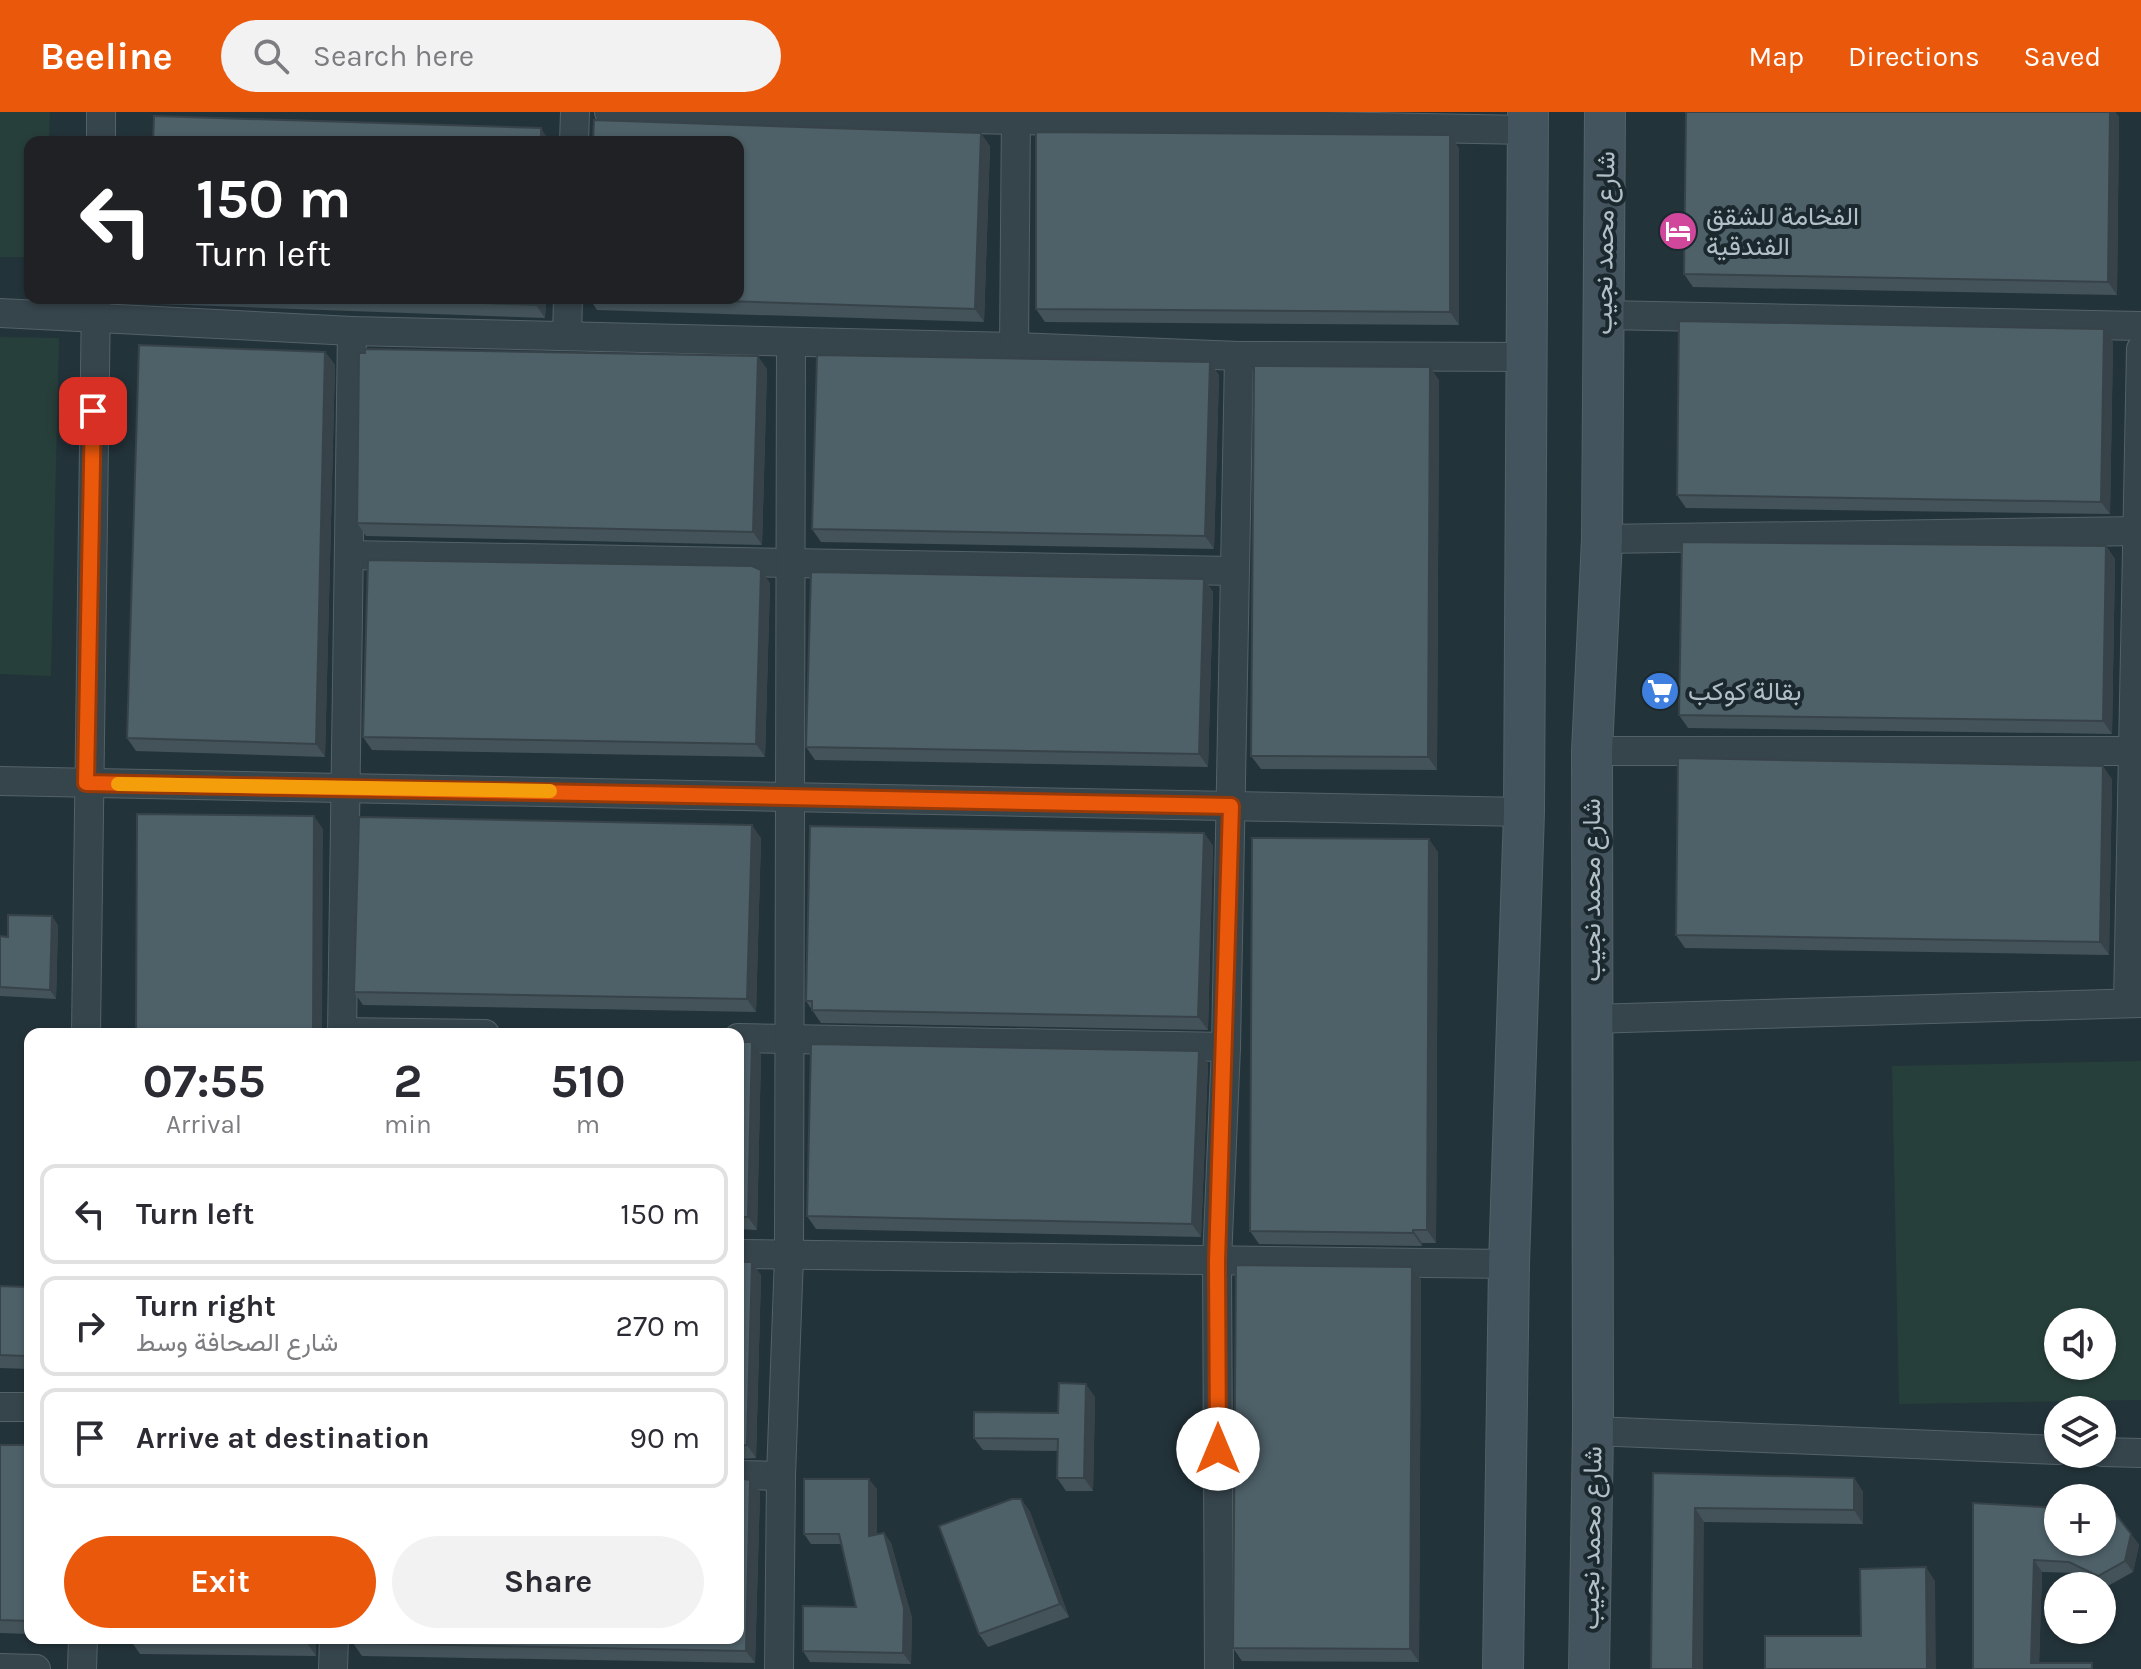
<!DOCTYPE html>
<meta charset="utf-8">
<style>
:root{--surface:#fff;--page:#f2f2f3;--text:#2b2b33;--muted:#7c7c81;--line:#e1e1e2;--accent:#ea580c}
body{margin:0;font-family:Karla,Vazirmatn,sans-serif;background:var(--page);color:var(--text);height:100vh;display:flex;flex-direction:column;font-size:30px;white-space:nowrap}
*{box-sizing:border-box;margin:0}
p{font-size:26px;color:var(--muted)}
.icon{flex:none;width:44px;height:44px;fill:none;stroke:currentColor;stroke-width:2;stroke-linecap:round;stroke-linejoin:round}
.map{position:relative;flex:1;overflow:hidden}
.panel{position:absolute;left:24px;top:916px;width:720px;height:616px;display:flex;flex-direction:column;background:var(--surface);border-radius:16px;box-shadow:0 2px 6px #0004}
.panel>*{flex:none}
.top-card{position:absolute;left:24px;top:24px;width:720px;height:168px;border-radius:16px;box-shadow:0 2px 6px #0004;background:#202124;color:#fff;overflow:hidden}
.controls{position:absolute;left:2044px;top:1196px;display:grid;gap:16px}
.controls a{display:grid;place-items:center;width:72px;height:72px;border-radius:50%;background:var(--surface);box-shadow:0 2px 6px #0004;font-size:40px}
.pin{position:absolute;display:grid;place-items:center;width:68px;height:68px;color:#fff;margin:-34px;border-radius:16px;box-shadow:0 4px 12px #0006}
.me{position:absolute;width:88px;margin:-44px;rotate:0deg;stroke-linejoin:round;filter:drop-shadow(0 0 6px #0008)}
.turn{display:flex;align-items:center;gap:28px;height:168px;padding:0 40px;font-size:36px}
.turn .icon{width:104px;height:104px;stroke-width:2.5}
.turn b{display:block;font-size:56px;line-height:68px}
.eta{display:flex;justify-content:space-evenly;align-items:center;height:136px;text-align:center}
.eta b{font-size:48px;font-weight:700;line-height:56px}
.action{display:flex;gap:16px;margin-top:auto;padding:16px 40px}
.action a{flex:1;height:92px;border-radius:48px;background:var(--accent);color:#fff;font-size:32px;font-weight:700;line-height:92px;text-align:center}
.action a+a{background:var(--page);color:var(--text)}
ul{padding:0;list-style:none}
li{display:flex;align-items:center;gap:24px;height:100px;margin:0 16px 12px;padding:0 24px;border:4px solid var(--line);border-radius:16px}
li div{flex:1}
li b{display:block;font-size:30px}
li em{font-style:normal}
header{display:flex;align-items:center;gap:48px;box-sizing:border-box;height:112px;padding:0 40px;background:var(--accent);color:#fff}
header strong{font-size:38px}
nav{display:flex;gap:44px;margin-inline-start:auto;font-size:28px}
.search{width:560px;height:72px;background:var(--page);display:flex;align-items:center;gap:20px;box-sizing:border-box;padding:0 28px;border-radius:44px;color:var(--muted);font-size:30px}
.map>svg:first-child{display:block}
.grass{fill:#273f3a;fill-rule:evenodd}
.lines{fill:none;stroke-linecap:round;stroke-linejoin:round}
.street-casing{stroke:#546268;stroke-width:30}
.secondary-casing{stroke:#546268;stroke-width:42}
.street{stroke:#36444b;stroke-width:28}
.secondary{stroke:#44545e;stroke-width:40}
.wall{fill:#435359}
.shaded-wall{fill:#374349}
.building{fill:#4e6068;stroke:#374349;stroke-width:2}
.route-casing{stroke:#983908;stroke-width:20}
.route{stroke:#ea580c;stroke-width:14}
.slow{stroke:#f59e0b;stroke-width:14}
.labels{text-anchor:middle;stroke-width:8;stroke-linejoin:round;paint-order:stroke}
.poi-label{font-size:26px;fill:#b1bfc6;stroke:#1b292f;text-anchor:start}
.street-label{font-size:26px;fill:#b1bfc6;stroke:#1b292f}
</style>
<header>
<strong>Beeline</strong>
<div class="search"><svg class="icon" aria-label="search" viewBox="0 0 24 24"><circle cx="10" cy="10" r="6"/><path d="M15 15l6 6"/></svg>Search here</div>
<nav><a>Map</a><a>Directions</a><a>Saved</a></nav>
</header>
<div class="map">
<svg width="2141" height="1557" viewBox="0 0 2141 1557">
<rect width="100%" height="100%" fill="#23333a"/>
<g class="grass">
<polygon points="0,0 50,0 49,30 30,30 30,145 0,145"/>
<polygon points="0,225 59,226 51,564 0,562"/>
<path d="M 2141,949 L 2141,1288 L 1899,1292 L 1892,954 ZM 2058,1210 L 2102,1210 L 2102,1254 L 2058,1254 Z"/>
</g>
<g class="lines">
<g class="street-casing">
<g id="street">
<polyline points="609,0 1527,18"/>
<polyline points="101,30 101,0"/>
<polyline points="574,30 575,0"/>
<polyline points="0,201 352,219 1014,235 1239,244 1526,245"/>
<polyline points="1603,203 2141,214"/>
<polyline points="567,224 568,186"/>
<polyline points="1014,235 1016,0"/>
<polyline points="1602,427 2141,419"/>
<polyline points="349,443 1234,459"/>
<polyline points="1592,639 2141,639"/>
<polyline points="0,669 1524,700"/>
<polyline points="2128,891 2141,237"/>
<polyline points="1590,907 2141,891"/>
<polyline points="342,920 485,922"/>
<polyline points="86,922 96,186"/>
<polyline points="342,922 352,219"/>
<polyline points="738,926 1226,935"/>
<polyline points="738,1142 1509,1152"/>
<polyline points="0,1295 30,1295"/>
<polyline points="1593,1319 2058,1338"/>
<polyline points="2102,1340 2141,1341"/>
<polyline points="738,1363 781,1364"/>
<polyline points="0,1556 36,1557"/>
<polyline points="82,1557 83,1526"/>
<polyline points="333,1557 334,1526"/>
<polyline points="779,1557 781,1364 789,1144 791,231"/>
<polyline points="1219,1557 1217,1149 1226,935 1239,244"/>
</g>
</g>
<g class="secondary-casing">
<g id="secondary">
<polyline points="1503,1557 1509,1152 1524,700 1528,0"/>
<polyline points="1589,1557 1593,1319 1592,639 1602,427 1605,0"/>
</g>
</g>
<use href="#street" class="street"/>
<use href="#secondary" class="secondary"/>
</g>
<g class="wall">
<polygon points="1686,0 2115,0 2119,5 2117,183 1693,175 1684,162"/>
<polygon points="990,34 984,210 597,198 589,186 738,186"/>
<polygon points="1459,36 1459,213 1045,210 1036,197"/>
<polygon points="153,186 546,186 545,206 157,192"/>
<polygon points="2113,230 2110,402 1686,396 1677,383"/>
<polygon points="325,240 335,253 325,645 136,639 127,626"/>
<polygon points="767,257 762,433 366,424 357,411"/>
<polygon points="1219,263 1214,437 821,430 812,417"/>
<polygon points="1439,268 1437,658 1261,657 1251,644"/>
<polygon points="2106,434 2115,447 2112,622 1688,616 1679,603"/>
<polygon points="1204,467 1213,480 1208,655 815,648 806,635"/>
<polygon points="770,471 765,645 372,638 363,625"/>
<polygon points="2112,667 2109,843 1685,836 1676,823"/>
<polygon points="1204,721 1213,734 1208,918 821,911 806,889"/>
<polygon points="761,726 756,900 363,893 354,880"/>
<polygon points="1438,740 1436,1131 1422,1131 1422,1134 1259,1132 1250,1119"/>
<polygon points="58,813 56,887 0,884 0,824 8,825"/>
<polygon points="738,930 761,943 757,1118 738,1117"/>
<polygon points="1199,939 1208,952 1201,1125 816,1117 807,1104"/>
<polygon points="738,1150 761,1163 756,1346 738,1347"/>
<polygon points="1412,1155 1421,1168 1419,1550 1242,1549 1233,1536"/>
<polygon points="0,1174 30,1180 30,1257 0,1256"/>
<polygon points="1095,1285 1093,1379 1066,1379 1057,1366 1058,1339 983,1338 974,1326 1058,1301"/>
<polygon points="0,1333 30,1333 30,1522 0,1521"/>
<polygon points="1653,1361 1854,1366 1863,1380 1863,1412 1704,1410"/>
<polygon points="750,1368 760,1380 755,1551 362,1544 353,1531"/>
<polygon points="877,1377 877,1422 884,1421 891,1431 912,1506 911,1552 810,1550 803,1539 856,1495 841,1432 811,1432 804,1422"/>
<polygon points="1021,1387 1030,1400 1069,1505 988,1535 979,1522"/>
<polygon points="1973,1391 2131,1422 2139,1433 2133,1460 2106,1475 2077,1461 2042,1460 2039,1551 1973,1557"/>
<polygon points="316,1526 316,1544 140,1542 131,1529"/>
</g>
<g class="shaded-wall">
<polygon points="2110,0 2115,0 2119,5 2117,183 2108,170"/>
<polygon points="541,16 550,30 541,30"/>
<polygon points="981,21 990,34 984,210 975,197"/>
<polygon points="1450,23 1459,36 1459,213 1450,200"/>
<polygon points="536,186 546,186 545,206 536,193"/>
<polygon points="2104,217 2113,230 2110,402 2101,390"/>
<polygon points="325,240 335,253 325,645 316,632"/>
<polygon points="758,244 767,257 762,433 753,420"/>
<polygon points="1210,250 1219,263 1214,437 1205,424"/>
<polygon points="1430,255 1439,268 1437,658 1428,645"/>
<polygon points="2106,434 2115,447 2112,622 2103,609"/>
<polygon points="761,458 770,471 765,645 756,632"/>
<polygon points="1204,467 1213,480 1208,655 1199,642"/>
<polygon points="2103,654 2112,667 2109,843 2100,830"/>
<polygon points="314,704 323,717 322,922 313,922"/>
<polygon points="752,713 761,726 756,900 747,887"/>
<polygon points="1204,721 1213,734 1208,918 1198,905"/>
<polygon points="1429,727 1438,740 1436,1131 1427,1118"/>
<polygon points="52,804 58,813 56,887 50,878"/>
<polygon points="752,930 761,943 757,1118 748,1105"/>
<polygon points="1199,939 1208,952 1201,1125 1192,1112"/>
<polygon points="1413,1118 1422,1131 1422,1134 1413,1121"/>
<polygon points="752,1150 761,1163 756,1346 747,1333"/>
<polygon points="1412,1155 1421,1168 1419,1550 1410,1537"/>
<polygon points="26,1175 30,1180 30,1251 25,1244"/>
<polygon points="1086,1272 1095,1285 1093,1379 1084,1366"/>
<polygon points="1854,1366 1863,1380 1863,1412 1854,1398"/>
<polygon points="869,1367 877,1377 877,1435 869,1424"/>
<polygon points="750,1368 760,1380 755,1551 746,1539"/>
<polygon points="1021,1387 1030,1400 1069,1505 1060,1492"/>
<polygon points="1695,1396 1704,1410 1703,1557 1693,1557"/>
<polygon points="884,1421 891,1431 912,1506 911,1552 903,1541"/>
<polygon points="2131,1422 2139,1433 2133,1460 2125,1449"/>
<polygon points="2034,1448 2042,1460 2039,1557 2031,1551"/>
<polygon points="1926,1455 1935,1469 1936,1557 1927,1557"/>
<polygon points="307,1526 316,1526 316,1544 307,1531"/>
</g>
<g class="building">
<polygon points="1686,0 2110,0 2108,170 1684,162"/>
<polygon points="154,4 541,16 541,30 153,30"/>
<polygon points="594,8 981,21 975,197 632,186 738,186 738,30 593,30"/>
<polygon points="1036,20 1450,23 1450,200 1036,197"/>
<polygon points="348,186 536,186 536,193"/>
<polygon points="1679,209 2104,217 2101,390 1677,383"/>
<polygon points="139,233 325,240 316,632 127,626"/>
<polygon points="365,237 758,244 753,420 357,411 359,241 365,241"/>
<polygon points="817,243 1210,250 1205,424 812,417"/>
<polygon points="1254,254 1430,255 1428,645 1251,644"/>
<polygon points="1682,430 2106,434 2103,609 1679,603"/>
<polygon points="368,448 752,454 761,458 756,632 363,625"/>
<polygon points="811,460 1204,467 1199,642 806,635"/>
<polygon points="1678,646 2103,654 2100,830 1676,823"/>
<polygon points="137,702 314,704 313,922 136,922"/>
<polygon points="359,705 752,713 747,887 354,880"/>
<polygon points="810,714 1204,721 1198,905 812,898 812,889 806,889"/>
<polygon points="1252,726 1429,727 1427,1118 1413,1118 1413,1121 1250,1119"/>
<polygon points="8,803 52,804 50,878 0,875 0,824 8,825"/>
<polygon points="738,930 752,930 748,1105 738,1105"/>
<polygon points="811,932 1199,939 1192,1112 807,1104"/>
<polygon points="738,1150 752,1150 747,1333 738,1334"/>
<polygon points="1236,1153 1412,1155 1410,1537 1233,1536"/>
<polygon points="0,1174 26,1175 25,1244 0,1243"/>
<polygon points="1059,1271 1086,1272 1084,1366 1057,1366 1058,1327 974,1326 974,1300 1058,1301"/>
<polygon points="0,1333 30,1333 30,1509 0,1508"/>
<polygon points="1653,1361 1854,1366 1854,1398 1695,1396 1693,1557 1651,1557"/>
<polygon points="738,1366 750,1368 746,1539 353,1531 353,1526 738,1526"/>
<polygon points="804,1367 869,1367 869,1424 884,1421 904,1496 903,1541 803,1539 803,1494 856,1495 839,1422 804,1422"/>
<polygon points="2099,1380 2131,1422 2125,1449 2098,1464 2069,1450 2034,1448 2031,1551 2092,1551 2092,1557 1973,1557 1973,1391 2058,1396 2058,1430 2102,1430 2102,1386 2086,1386"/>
<polygon points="1012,1387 1021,1387 1060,1492 979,1522 939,1414"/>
<polygon points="1926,1455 1927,1557 1765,1557 1765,1524 1861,1524 1860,1457"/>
<polygon points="131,1526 307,1526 307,1531 131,1529"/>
</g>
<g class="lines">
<g class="route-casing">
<polyline id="route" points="93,299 86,671 1231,694 1217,1149 1218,1337"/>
</g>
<use href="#route" class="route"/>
<polyline class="slow" points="118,672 550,679"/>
</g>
<defs>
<g id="hotel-disc" transform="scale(2)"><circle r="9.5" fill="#d1479c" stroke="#1b292f"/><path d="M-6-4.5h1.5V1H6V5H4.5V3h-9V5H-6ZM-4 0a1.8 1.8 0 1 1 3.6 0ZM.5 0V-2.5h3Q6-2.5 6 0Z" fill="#fff"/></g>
<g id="supermarket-disc" transform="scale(2)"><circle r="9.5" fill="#3f7fe0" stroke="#1b292f"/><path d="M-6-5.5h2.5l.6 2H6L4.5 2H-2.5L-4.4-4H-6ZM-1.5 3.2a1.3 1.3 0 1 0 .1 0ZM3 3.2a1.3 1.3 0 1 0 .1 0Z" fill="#fff"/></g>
</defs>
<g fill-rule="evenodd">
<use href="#hotel-disc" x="1678" y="119"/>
<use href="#supermarket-disc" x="1660" y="579"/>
</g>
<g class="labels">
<g class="poi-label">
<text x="1706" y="113">الفخامة للشقق<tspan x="1706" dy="30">الفندقية</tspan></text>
<text x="1688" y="588">بقالة كوكب</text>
</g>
<g class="street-label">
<text transform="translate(1604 131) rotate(-89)" y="9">شارع محمد نجيب</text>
<text transform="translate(1591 778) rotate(-90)" y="9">شارع محمد نجيب</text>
<text transform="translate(1591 1426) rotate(-89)" y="9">شارع محمد نجيب</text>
</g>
</g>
</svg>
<div class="controls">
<a><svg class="icon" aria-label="sound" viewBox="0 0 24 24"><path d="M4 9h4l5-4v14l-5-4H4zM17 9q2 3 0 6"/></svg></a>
<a><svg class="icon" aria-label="layers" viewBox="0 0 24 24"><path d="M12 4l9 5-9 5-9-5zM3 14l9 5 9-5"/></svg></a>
<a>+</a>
<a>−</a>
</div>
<div class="pin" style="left:93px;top:299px;background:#d93025"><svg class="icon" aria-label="arrive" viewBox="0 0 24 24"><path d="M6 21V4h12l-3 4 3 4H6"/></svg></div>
<svg class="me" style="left:1218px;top:1337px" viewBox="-20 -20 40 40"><circle r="19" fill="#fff"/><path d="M0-13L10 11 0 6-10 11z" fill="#ea580c"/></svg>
<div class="top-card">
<div class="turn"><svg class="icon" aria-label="left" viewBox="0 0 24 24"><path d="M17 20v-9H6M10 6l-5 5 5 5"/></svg><div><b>150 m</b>Turn left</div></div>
</div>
<section class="panel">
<div class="eta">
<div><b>07:55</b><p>Arrival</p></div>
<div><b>2</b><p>min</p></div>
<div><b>510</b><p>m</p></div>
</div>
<ul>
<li><svg class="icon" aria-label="left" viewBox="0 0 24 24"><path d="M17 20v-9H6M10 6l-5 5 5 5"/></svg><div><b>Turn left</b></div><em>150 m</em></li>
<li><svg class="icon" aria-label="right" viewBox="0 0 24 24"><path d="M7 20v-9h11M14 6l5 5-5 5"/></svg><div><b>Turn right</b><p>شارع الصحافة وسط</p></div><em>270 m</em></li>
<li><svg class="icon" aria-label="arrive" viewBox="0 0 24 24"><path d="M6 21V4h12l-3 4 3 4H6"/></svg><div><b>Arrive at destination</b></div><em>90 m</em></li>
</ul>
<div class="action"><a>Exit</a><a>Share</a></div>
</section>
</div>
